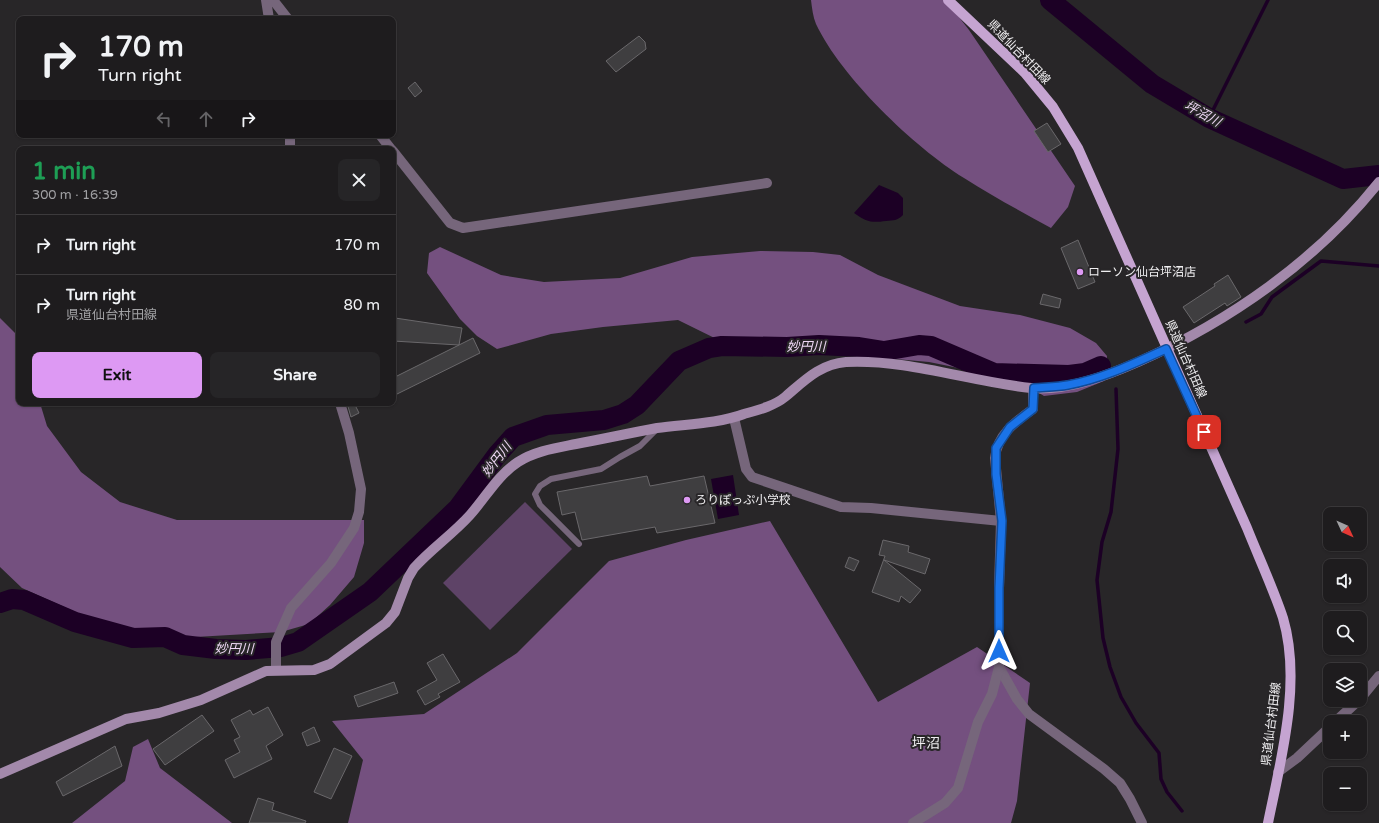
<!DOCTYPE html>
<meta charset="utf-8">
<style>
:root{--surface:#1e1c1e;--page:#262527;--text:#f1f3f6;--muted:#a1a1a4;--line:#3c3a3c;--accent:#dd99f3}
body{margin:0;font-family:"Varela Round","Noto Sans JP",sans-serif;background:var(--page);color:var(--text);height:100vh;display:flex;flex-direction:column;font-size:15px;white-space:nowrap}
*{box-sizing:border-box;margin:0}
p{font-size:13px;color:var(--muted)}
.icon{flex:none;width:22px;height:22px;fill:none;stroke:currentColor;stroke-width:2;stroke-linecap:round;stroke-linejoin:round}
.map{position:relative;flex:1;overflow:hidden}
.details{position:absolute;left:16px;top:146px;width:380px;height:260px;display:flex;flex-direction:column;background:var(--surface);border-radius:8px;box-shadow:0 1px 3px #0004,0 0 0 1px var(--line)}
.details>*{flex:none}
.hud{position:absolute;left:16px;top:16px;width:380px;height:122px;border-radius:8px;box-shadow:0 1px 3px #0004,0 0 0 1px var(--line);background:#1e1c1e;color:var(--text);overflow:hidden}
.needle{width:26px;rotate:134deg}
.controls{position:absolute;left:1323px;top:507px;display:grid;gap:8px}
.controls a{display:grid;place-items:center;width:44px;height:44px;border-radius:8px;background:var(--surface);box-shadow:0 1px 3px #0004,0 0 0 1px var(--line);font-size:20px}
.pin{position:absolute;display:grid;place-items:center;width:34px;height:34px;color:#fff;margin:-17px;border-radius:8px;box-shadow:0 2px 6px #0006}
.me{position:absolute;width:44px;margin:-22px;rotate:0deg;stroke-linejoin:round;filter:drop-shadow(0 0 3px #0008)}
.turn{display:flex;align-items:center;gap:14px;height:84px;padding:0 16px;font-size:18px}
.turn .icon{width:52px;height:52px;stroke-width:2.5}
.turn b{display:block;font-size:28px;line-height:34px}
.lanes{display:flex;align-items:center;height:38px;padding:0 16px;background:#0003;justify-content:center;gap:20px;direction:ltr}
.lanes .off{opacity:.35}
.round{display:grid;place-items:center;flex:none;width:42px;height:42px;border-radius:8px;background:var(--page)}
.headline{display:flex;align-items:center;justify-content:space-between;height:68px;padding:0 16px}
h1{font-size:24px;font-weight:800;line-height:30px;color:#1e9e55}
.button{display:flex;gap:8px;margin-top:auto;padding:8px 16px}
.button a{flex:1;height:46px;border-radius:8px;background:var(--accent);color:#111;font-size:16px;font-weight:800;line-height:46px;text-align:center}
.button a+a{background:var(--page);color:var(--text)}
ul{padding:0;list-style:none}
li{display:flex;align-items:center;gap:12px;height:60px;padding:0 16px;border-top:1px solid var(--line)}
li div{flex:1}
li b{display:block;font-size:15px}
li em{font-style:normal}
.map>svg:first-child{display:block}
.green{fill:#5e4367}
.forest{fill:#74507f}
.water{fill:#1c0025}
.lines{fill:none;stroke-linecap:round;stroke-linejoin:round}
.stream{stroke:#1c0025;stroke-width:3.5}
.river{stroke:#1c0025;stroke-width:20}
.building{fill:#3f3e40;stroke:#6a686b}
.lane{stroke:#76667b;stroke-width:6}
.street{stroke:#76667b;stroke-width:10}
.secondary{stroke:#a389ab;stroke-width:10}
.primary{stroke:#c5a4d1;stroke-width:10}
.route-casing{stroke:#114b97;stroke-width:10}
.route{stroke:#1a73e8;stroke-width:7}
.poi-dot{fill:#dd99f3;stroke:#282628;stroke-width:1.5}
.labels{text-anchor:middle;stroke-width:4;stroke-linejoin:round;paint-order:stroke}
.street-label{font-size:12px;fill:#efeef0;stroke:#282628}
.poi-label{font-size:12px;fill:#efeef0;stroke:#282628;text-anchor:start}
.water-label{font-size:13px;font-style:italic;fill:#eed8f5;stroke:#282628}
.quarter-label{font-size:14px;fill:#efeef0;stroke:#282628}
</style>
<div class="map">
<svg width="1379" height="823" viewBox="0 0 1379 823">
<rect width="100%" height="100%" fill="#282628"/>
<polygon class="green" points="525,502 572,549 490,630 443,583"/>
<g class="forest">
<path d="M 811,0 L 943,0 L 948,3 L 969,30 L 1075,186 L 1068,207 L 1051,228 C 1022,212 992,196 964,178 C 914,147 841,77 816,24 C 813,17 812,8 811,0 Z"/>
<polygon points="440,247 501,275 544,282 620,278 692,257 760,251 813,252 840,255 878,275 960,306 1020,315 1070,328 1096,343 1107,356 1104,381 1077,392 1044,396 1018,380 929,362 851,355 749,355 678,320 603,327 551,334 497,349 477,336 460,319 427,273 429,253"/>
<polygon points="0,318 16,334 19,343 19,403 40,403 47,426 81,472 120,502 177,520 364,520 364,543 354,577 330,605 309,624 281,632 178,638 111,628 22,588 0,567"/>
<polygon points="770,521 878,702 977,647 1030,683 1017,801 1011,823 348,823 363,760 332,721 424,714 517,653 609,561 686,540"/>
<polygon points="148,739 160,768 232,823 72,823 125,781 133,747"/>
</g>
<g class="water">
<path d="M 879,185 L 898,193 L 903,198 L 903,215 C 897,221 894,220 886,221 C 871,223 867,222 854,213 Z"/>
<polygon points="733,475 739,515 718,519 711,479"/>
</g>
<g class="lines">
<g class="stream">
<polyline points="1209,118 1268,0"/>
<polyline points="1246,322 1261,314 1272,297 1321,261 1379,266"/>
<polyline points="1116,389 1118,449 1111,512 1102,542 1097,580 1103,638 1110,667 1121,697 1136,723 1159,753 1161,779 1167,792 1182,811"/>
</g>
<g class="river">
<polyline points="1050,0 1152,84 1209,118 1343,179 1379,175"/>
<polyline points="0,603 12,599 24,600 75,622 133,638 165,637 183,645 216,649 246,650 281,647 298,642 370,592 458,508 497,455 513,437 547,425 604,420 623,414 637,405 679,361 709,348 722,346 787,347 819,345 859,347 884,351 919,345 931,346 994,373 1069,375 1085,373 1101,366"/>
</g>
</g>
<g class="building">
<polygon points="639,36 645,42 646,49 616,72 606,61"/>
<polygon points="415,82 422,91 415,97 408,88"/>
<polygon points="1047,123 1061,144 1048,152 1034,131"/>
<polygon points="1078,240 1095,282 1078,289 1061,248"/>
<polygon points="1228,275 1241,297 1227,306 1225,303 1194,323 1183,307 1215,286 1214,284"/>
<polygon points="1043,294 1061,299 1059,308 1040,304"/>
<polygon points="395,318 462,328 459,345 473,338 480,353 393,396 393,378 459,345 393,341"/>
<polygon points="347,403 354,403 359,413 351,417"/>
<polygon points="647,476 650,486 704,476 715,523 657,533 655,527 582,540 575,512 562,515 557,492"/>
<polygon points="883,540 909,546 908,552 930,559 925,574 884,560 921,590 910,603 901,596 899,602 872,592 885,556 879,555"/>
<polygon points="849,557 859,561 854,571 845,567"/>
<polygon points="443,654 460,682 438,694 440,697 425,705 417,691 437,680 427,663"/>
<polygon points="394,682 398,693 358,707 354,696"/>
<polygon points="268,707 283,735 266,746 272,759 234,778 225,760 240,752 234,740 240,737 231,720 250,710 253,715"/>
<polygon points="202,715 214,731 165,765 153,749"/>
<polygon points="314,727 320,741 307,746 302,733"/>
<polygon points="115,746 122,766 63,796 56,782"/>
<polygon points="334,748 352,756 331,799 314,792"/>
<polygon points="258,798 274,803 272,810 306,821 305,823 249,823"/>
</g>
<g class="lines">
<polyline class="lane" points="579,544 540,505 535,494 540,486 551,479 601,469 620,457 640,446 657,429"/>
<g class="street">
<polyline points="266,0 269,19"/>
<polyline points="273,0 288,19"/>
<polyline points="380,135 391,149"/>
<polyline points="290,149 290,135"/>
<polyline points="393,151 450,223 463,228 767,183"/>
<polyline points="734,418 746,469 752,477 841,507 871,508 1001,521"/>
<polyline points="999,667 1017,699 1029,714 1104,769 1120,783 1130,799 1142,823"/>
<polyline points="276,670 276,642 291,608 331,563 354,528 359,512 361,489 349,433 340,403"/>
<polyline points="1360,699 1379,676"/>
<polyline points="1335,722 1359,700"/>
<polyline points="1278,772 1297,758 1330,727"/>
<path d="M 913,823 L 945,803 L 958,788 L 978,722 L 992,694 L 999,667 L 999,588 L 1001,521 L 995,458 C 997,435 1015,422 1033,409 L 1033,388"/>
</g>
<path class="secondary" d="M 0,774 L 126,719 L 159,713 L 201,700 L 266,671 L 314,670 L 330,664 L 386,623 L 395,612 L 408,578 L 414,568 C 431,549 453,534 470,515 C 486,497 498,475 518,462 C 535,451 556,448 576,444 C 603,439 630,433 657,428 C 686,424 717,424 744,414 C 758,410 774,406 785,397 C 804,381 820,364 846,362 C 909,359 970,382 1031,388 C 1067,391 1106,376 1138,362 C 1230,321 1316,261 1379,182"/>
<path class="primary" d="M 948,0 L 1025,73 L 1053,107 L 1078,148 L 1247,528 C 1259,558 1273,588 1283,618 C 1302,682 1281,759 1268,823"/>
</g>
<g class="lines">
<g class="route-casing">
<path id="route" d="M 999,651 L 999,588 L 1002,521 L 996,474 L 996,448 L 1010,427 L 1033,409 L 1034,388 C 1045,387 1057,387 1068,385 C 1102,379 1135,363 1166,349 L 1204,432"/>
</g>
<use href="#route" class="route"/>
</g>
<g class="poi-dot">
<circle cx="1080" cy="272" r="4"/>
<circle cx="687" cy="500" r="4"/>
</g>
<g class="labels">
<g class="street-label">
<text transform="translate(1019 52) rotate(46)" y="4">県道仙台村田線</text>
<text transform="translate(1186 359) rotate(66)" y="4">県道仙台村田線</text>
<text transform="translate(1271 724) rotate(-83)" y="4">県道仙台村田線</text>
</g>
<g class="poi-label">
<text x="1088" y="276">ローソン仙台坪沼店</text>
<text x="695" y="504">ろりぽっぷ小学校</text>
</g>
<g class="water-label">
<text transform="translate(1203 113) rotate(29)" y="5">坪沼川</text>
<text x="806" y="351">妙円川</text>
<text transform="translate(496 459) rotate(-52)" y="5">妙円川</text>
<text transform="translate(234 648) rotate(1)" y="5">妙円川</text>
</g>
<g class="quarter-label">
<text x="926" y="748">坪沼</text>
</g>
</g>
</svg>
<div class="controls">
<a><svg class="needle" viewBox="-14 -14 28 28"><path d="M0-13l5 13h-10z" fill="#e53935"/><path d="M0 13l5-13h-10z" fill="#a1a1a4"/></svg></a>
<a><svg class="icon" aria-label="sound" viewBox="0 0 24 24"><path d="M4 9h4l5-4v14l-5-4H4zM17 9q2 3 0 6"/></svg></a>
<a><svg class="icon" aria-label="search" viewBox="0 0 24 24"><circle cx="10" cy="10" r="6"/><path d="M15 15l6 6"/></svg></a>
<a><svg class="icon" aria-label="layers" viewBox="0 0 24 24"><path d="M12 4l9 5-9 5-9-5zM3 14l9 5 9-5"/></svg></a>
<a>+</a>
<a>−</a>
</div>
<div class="pin" style="left:1204px;top:432px;background:#d93025"><svg class="icon" aria-label="arrive" viewBox="0 0 24 24"><path d="M6 21V4h12l-3 4 3 4H6"/></svg></div>
<svg class="me" style="left:999px;top:651px" viewBox="-20 -20 40 40"><path d="M0-17L14 15 0 8-14 15z" fill="#1a73e8" stroke="#fff" stroke-width="4"/></svg>
<div class="hud">
<div class="turn"><svg class="icon" aria-label="right" viewBox="0 0 24 24"><path d="M7 20v-9h11M14 6l5 5-5 5"/></svg><div><b>170 m</b>Turn right</div></div>
<div class="lanes"><svg class="icon off" aria-label="left" viewBox="0 0 24 24"><path d="M17 20v-9H6M10 6l-5 5 5 5"/></svg><svg class="icon off" aria-label="ahead" viewBox="0 0 24 24"><path d="M12 20V5M6 11l6-6 6 6"/></svg><svg class="icon" aria-label="right" viewBox="0 0 24 24"><path d="M7 20v-9h11M14 6l5 5-5 5"/></svg></div>
</div>
<section class="details">
<div class="headline"><div><h1>1 min</h1><p>300 m · 16:39</p></div><a class="round"><svg class="icon" aria-label="close" viewBox="0 0 24 24"><path d="M6 6l12 12M18 6L6 18"/></svg></a></div>
<ul>
<li><svg class="icon" aria-label="right" viewBox="0 0 24 24"><path d="M7 20v-9h11M14 6l5 5-5 5"/></svg><div><b>Turn right</b></div><em>170 m</em></li>
<li><svg class="icon" aria-label="right" viewBox="0 0 24 24"><path d="M7 20v-9h11M14 6l5 5-5 5"/></svg><div><b>Turn right</b><p>県道仙台村田線</p></div><em>80 m</em></li>
</ul>
<div class="button"><a>Exit</a><a>Share</a></div>
</section>
</div>
